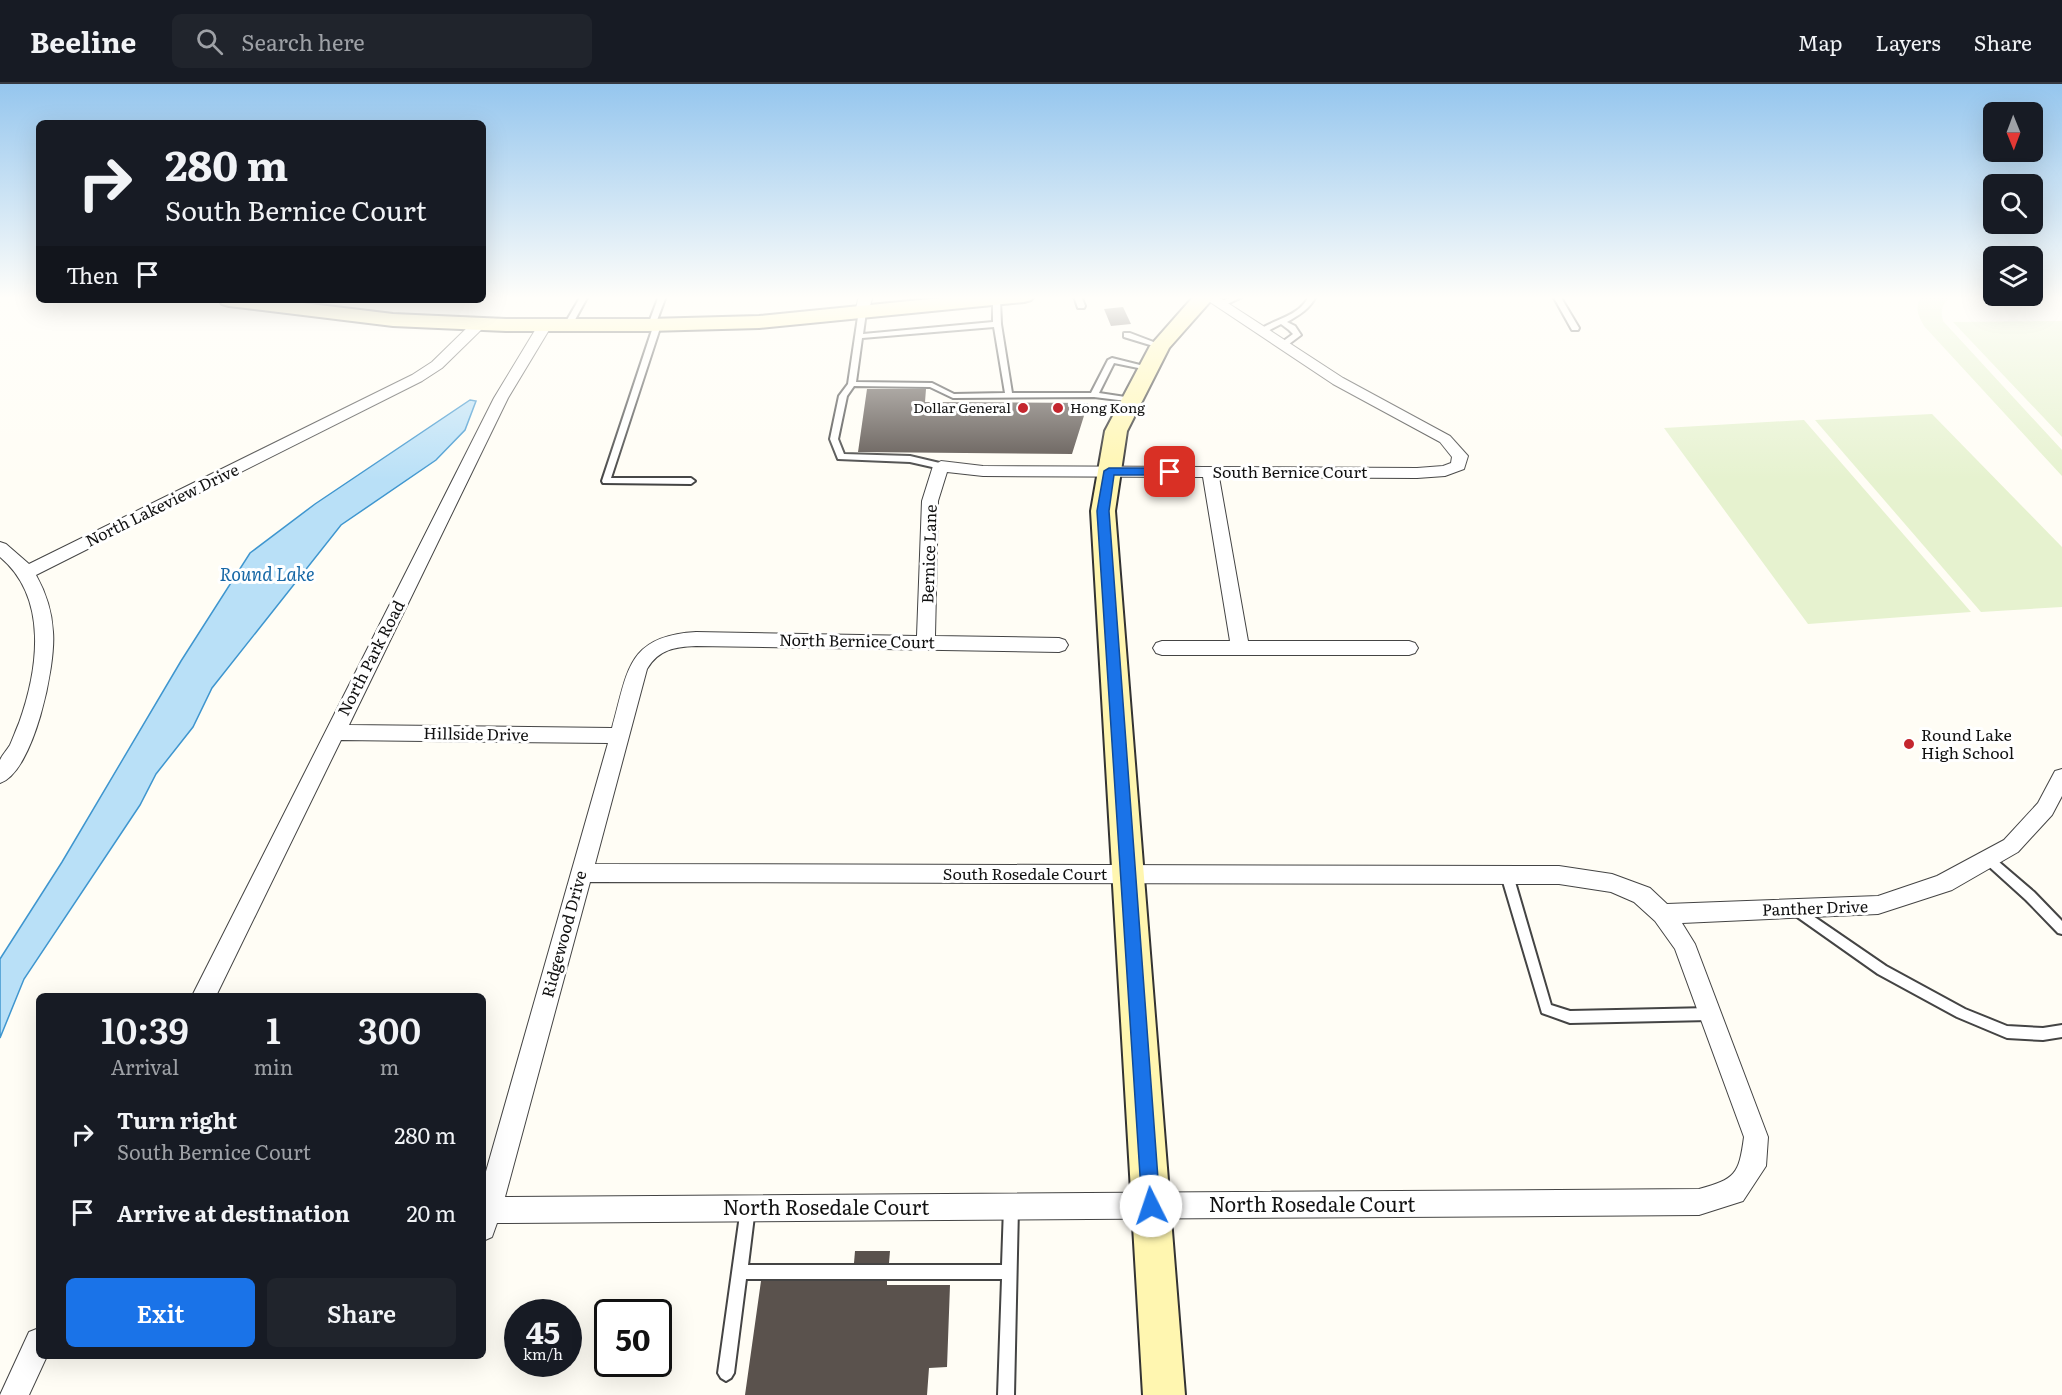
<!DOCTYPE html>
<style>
:root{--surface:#171b24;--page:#20242c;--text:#f1f3f6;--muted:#9ea1a6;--line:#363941;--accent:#1a73e8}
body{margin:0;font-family:Literata,serif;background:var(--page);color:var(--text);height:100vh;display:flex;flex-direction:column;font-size:22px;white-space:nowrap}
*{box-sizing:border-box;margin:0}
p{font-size:20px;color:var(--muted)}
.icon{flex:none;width:33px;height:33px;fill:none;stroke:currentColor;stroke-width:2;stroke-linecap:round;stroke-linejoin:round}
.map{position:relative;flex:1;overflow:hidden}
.side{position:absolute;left:36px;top:909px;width:450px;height:366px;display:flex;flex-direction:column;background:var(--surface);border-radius:9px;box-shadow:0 6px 24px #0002}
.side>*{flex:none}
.top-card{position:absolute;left:36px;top:36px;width:450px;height:183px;border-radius:9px;box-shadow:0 6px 24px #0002;background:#171b24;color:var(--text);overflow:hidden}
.needle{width:39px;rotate:179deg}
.tools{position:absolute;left:1983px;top:18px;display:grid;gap:12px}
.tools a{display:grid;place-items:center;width:60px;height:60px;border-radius:9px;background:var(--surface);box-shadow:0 6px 24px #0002;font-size:30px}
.speed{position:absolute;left:504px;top:1215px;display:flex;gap:12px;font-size:30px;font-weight:700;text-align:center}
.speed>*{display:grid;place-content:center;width:78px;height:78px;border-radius:50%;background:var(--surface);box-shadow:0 6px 24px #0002;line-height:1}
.speed small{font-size:15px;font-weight:400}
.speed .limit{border:3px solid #111;border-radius:9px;background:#fff;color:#111}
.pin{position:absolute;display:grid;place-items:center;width:51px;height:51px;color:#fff;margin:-26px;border-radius:12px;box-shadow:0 3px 9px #0006}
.me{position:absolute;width:66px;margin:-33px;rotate:356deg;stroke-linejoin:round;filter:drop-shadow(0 0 4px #0008)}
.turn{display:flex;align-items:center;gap:21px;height:126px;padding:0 30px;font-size:27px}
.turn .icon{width:78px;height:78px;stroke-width:2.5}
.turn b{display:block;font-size:42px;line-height:51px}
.then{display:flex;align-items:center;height:57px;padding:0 30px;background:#0003;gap:12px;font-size:22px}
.eta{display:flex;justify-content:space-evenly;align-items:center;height:102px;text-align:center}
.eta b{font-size:36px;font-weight:600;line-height:42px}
.cta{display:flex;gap:12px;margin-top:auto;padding:12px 30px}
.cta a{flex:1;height:69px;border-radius:9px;background:var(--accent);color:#fff;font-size:24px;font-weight:600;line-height:69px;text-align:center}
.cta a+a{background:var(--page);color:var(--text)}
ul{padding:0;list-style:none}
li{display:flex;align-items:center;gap:18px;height:78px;padding:0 30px}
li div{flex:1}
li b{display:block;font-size:22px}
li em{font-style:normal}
header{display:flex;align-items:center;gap:36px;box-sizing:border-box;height:84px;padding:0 30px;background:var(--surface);border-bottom:2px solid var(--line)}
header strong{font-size:28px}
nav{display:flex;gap:33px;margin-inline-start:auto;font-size:21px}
.search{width:420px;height:54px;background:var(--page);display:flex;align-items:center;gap:15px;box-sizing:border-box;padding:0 21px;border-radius:9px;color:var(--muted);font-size:22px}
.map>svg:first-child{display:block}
.pitch{fill:#e6f2cf}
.water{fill:#b9e0f7;stroke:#3f96cf;stroke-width:1.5}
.building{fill:#5a524d}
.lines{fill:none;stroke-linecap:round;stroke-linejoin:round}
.lane-casing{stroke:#444;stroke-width:4}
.street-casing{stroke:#444;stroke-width:2}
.secondary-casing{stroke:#333;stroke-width:4}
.lane{fill:#fff;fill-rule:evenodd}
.street{fill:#fff;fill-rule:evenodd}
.secondary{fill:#fff6b0;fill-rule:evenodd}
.route{fill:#1a73e8;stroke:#114b97;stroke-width:1.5}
.poi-dot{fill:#c4262e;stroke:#fff;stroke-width:2}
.labels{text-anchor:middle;stroke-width:6;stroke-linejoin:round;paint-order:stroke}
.far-poi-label{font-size:14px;fill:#111;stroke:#fff;text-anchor:end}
.street-label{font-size:16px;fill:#111;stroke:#fff}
.poi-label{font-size:16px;fill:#111;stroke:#fff;text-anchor:start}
.water-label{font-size:18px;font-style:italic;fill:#1768a6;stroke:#fff}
.near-street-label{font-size:20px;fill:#111;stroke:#fff}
</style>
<header>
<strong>Beeline</strong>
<div class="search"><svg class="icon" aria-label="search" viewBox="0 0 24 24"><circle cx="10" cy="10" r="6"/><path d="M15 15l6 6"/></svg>Search here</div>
<nav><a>Map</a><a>Layers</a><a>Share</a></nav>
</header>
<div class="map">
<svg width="2062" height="1311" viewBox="0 0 2062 1311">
<rect width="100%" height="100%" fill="#fffdf5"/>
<g class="pitch">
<path d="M 1922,212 L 1954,212 C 1942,219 1940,224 1943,237 L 2062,366 L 2062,392 L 1924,242 C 1918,231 1914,224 1922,212 Z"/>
<polygon points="2062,237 2062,353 1953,238"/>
<polygon points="1932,330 2062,463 2062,523 1981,528 1815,336"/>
<polygon points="1804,336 1971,528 1808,540 1664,344"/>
</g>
<polygon class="water" points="470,316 476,317 465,346 436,376 341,441 212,604 193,643 156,690 140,721 24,895 0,954 0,875 62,778 181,577 250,469 315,420"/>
<g class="building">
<polygon points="1123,223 1131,240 1111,242 1104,225"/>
<polygon points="867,305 926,305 925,318 1088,319 1072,370 858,368"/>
<polygon points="855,1167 890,1167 889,1179 854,1179"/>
<polygon points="761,1197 887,1197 887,1201 950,1201 947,1283 929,1284 927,1311 745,1311"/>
</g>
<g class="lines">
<g class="lane-casing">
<g id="lane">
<polygon points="581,212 588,212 571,243 565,243 564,241"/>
<polygon points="659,212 666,212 656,239 661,241 611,394 691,394 695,397 691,400 603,399 602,397 653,243 648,241"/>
<polygon points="1074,212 1081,212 1085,222 1084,224 1078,224"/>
<polygon points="1233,212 1244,212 1223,222 1216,220"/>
<path d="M 1309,212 L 1316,212 C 1310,225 1299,231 1287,238 L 1295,242 L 1301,251 L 1285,263 L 1278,261 L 1293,250 L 1289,246 L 1281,240 L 1264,249 L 1257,247 C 1274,235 1299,233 1309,212 Z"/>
<polygon points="1553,212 1560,212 1579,244 1578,246 1572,246"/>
<path d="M 993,213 L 1000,215 L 1001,240 L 1012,309 L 1091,309 L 1108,276 L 1112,274 L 1152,284 L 1148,286 L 1114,279 L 1099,309 L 1132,314 L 1135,314 L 1135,318 L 1094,313 L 953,314 L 930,303 L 854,302 L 847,312 L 838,355 L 844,370 L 910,372 L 944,380 L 945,382 L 941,385 L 910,378 L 838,375 L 830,355 L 839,312 L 848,300 L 859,226 L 866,228 L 863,250 L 993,238 ZM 994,243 L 1005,309 L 954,310 L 932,299 L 856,298 L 862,254 Z"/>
<polygon points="1124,249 1130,249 1164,262 1160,264 1124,253"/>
<polygon points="1988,770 1992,772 2034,808 2062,837 2062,850 2058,849 2026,816 1984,778 1982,775 1984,772"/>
<polygon points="1507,786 1511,788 1513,791 1551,921 1570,927 1710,924 1714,926 1716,930 1714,934 1710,936 1570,939 1542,929 1501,791 1503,788"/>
<polygon points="1797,821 1886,882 1965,925 2007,942 2043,944 2062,941 2062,953 2043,956 2007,954 1957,933 1878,890 1793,830 1791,826 1793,822"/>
<polygon points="1011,1116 1016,1118 1018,1123 1014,1311 998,1311 1002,1195 746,1195 734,1289 731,1294 726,1297 721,1294 718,1289 741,1124 743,1119 748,1117 753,1119 755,1124 748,1181 1002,1181 1004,1123 1006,1118"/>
</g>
</g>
<g class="street-casing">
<g id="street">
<polygon points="859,212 873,212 867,231 862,232 855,228"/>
<path d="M 1201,212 L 1217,212 L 1343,294 L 1450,352 L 1468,372 L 1464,385 L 1445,392 L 1417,394 L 1219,393 L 1248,557 L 1409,557 L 1415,559 L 1418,564 L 1415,569 L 1409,571 L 1162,571 L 1156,569 L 1153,564 L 1156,559 L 1162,557 L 1230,557 L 1203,393 L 983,392 L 947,388 L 938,417 L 935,552 L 1059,554 L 1065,556 L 1068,561 L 1065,566 L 1059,568 L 696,562 C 675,563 659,565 647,585 L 595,780 L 1559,782 L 1612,790 L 1650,804 L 1667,820 L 1878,812 L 1937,792 L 2004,756 L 2038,719 L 2055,687 L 2062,685 L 2062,712 L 2052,731 L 2018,768 L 1952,806 L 1878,830 L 1682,839 L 1695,860 L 1768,1053 L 1766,1082 L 1743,1117 L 1699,1131 L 497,1139 L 492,1153 L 483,1157 L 483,1098 L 608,659 L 341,656 L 216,912 L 192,912 L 494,314 L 540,238 L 550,238 L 552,241 L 508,314 L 349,641 L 612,644 C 628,588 626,552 696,548 L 917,552 L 922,417 L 933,382 L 941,377 L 983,382 L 1417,384 L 1443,382 L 1451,379 L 1452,373 L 1440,358 L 1333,300 ZM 590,798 L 1559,800 L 1611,808 L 1634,818 L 1655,837 L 1675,865 L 1744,1053 C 1739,1091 1735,1095 1699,1105 L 505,1113 Z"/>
<path d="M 479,236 L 486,240 L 484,243 L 442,284 L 422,297 L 36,491 C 46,509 52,527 53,548 C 56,581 34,688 0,699 C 0,692 0,682 0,676 C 2,671 7,666 10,661 C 13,654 16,646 19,639 C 38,586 49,514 0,473 L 0,458 L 6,460 L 29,480 L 412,291 L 432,278 L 474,237 Z"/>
<polygon points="39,1244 39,1272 47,1272 29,1311 0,1311 29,1248"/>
</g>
</g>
<g class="secondary-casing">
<g id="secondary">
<polygon points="960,212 1034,212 1031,216 1024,218 759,244 648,247 506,247 393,242 229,222 222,220 219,216 278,216 393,230 506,235 648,235 759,232"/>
<polygon points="1194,212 1215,212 1169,264 1127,347 1115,427 1185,1311 1143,1311 1091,427 1105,347 1150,262"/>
</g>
</g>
<use href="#lane" class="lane"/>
<use href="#street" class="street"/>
<use href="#secondary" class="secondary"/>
</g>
<linearGradient id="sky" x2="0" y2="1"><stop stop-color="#95c6ee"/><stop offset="0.54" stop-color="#fffefa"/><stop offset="1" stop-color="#fffefa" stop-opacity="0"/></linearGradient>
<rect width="2062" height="396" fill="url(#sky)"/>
<polygon class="route" points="1109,384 1170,384 1176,388 1170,391 1114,391 1109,427 1160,1122 1157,1128 1151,1131 1144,1128 1142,1122 1097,427 1104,387"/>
<g class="poi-dot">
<circle cx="1023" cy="324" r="6"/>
<circle cx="1058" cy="324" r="6"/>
<circle cx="1909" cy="660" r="6"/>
</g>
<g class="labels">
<g class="far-poi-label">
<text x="1011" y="329">Dollar General</text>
<text x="1070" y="329" text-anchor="start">Hong Kong</text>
</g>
<g class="street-label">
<text x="1290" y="394">South Bernice Court</text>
<text transform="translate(162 421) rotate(-26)" y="6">North Lakeview Drive</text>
<text transform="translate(929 470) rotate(-88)" y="6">Bernice Lane</text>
<text transform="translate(857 557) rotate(1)" y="6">North Bernice Court</text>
<text transform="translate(371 574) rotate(-63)" y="6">North Park Road</text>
<text transform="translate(476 650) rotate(1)" y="6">Hillside Drive</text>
<text x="1025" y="796">South Rosedale Court</text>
<text transform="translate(1815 824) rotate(-2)" y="6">Panther Drive</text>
<text transform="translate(564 850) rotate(-75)" y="6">Ridgewood Drive</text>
</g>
<g class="poi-label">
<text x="1921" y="657">Round Lake<tspan x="1921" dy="18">High School</tspan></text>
</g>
<g class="water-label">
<text x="267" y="497">Round Lake</text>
</g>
<g class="near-street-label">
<text x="1312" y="1128">North Rosedale Court</text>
<text x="826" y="1131">North Rosedale Court</text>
</g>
</g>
</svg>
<div class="tools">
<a><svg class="needle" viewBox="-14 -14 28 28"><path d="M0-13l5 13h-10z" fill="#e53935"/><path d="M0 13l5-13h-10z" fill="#9ea1a6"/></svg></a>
<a><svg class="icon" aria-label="search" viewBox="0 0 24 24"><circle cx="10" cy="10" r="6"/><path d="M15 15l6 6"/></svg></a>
<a><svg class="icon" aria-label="layers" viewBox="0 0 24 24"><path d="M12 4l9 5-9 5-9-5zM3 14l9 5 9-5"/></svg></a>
</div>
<div class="speed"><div>45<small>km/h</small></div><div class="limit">50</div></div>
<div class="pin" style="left:1170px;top:388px;background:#d93025"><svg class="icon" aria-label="arrive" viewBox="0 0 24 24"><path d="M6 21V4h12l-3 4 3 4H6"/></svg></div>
<svg class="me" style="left:1151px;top:1122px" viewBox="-20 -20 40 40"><circle r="19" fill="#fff"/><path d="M0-13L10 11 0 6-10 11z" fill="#1a73e8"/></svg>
<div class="top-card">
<div class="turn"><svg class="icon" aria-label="right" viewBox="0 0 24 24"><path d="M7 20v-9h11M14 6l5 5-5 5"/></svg><div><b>280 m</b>South Bernice Court</div></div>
<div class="then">Then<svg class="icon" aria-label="arrive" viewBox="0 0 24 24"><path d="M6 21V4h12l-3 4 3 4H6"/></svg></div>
</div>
<section class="side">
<div class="eta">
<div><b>10:39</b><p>Arrival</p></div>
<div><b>1</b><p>min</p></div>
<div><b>300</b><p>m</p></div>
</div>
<ul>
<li><svg class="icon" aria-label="right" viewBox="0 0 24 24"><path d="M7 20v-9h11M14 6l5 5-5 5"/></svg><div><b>Turn right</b><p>South Bernice Court</p></div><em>280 m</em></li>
<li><svg class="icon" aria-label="arrive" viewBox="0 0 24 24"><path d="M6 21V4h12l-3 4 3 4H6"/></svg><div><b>Arrive at destination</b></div><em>20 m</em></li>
</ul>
<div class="cta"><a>Exit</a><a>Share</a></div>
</section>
</div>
